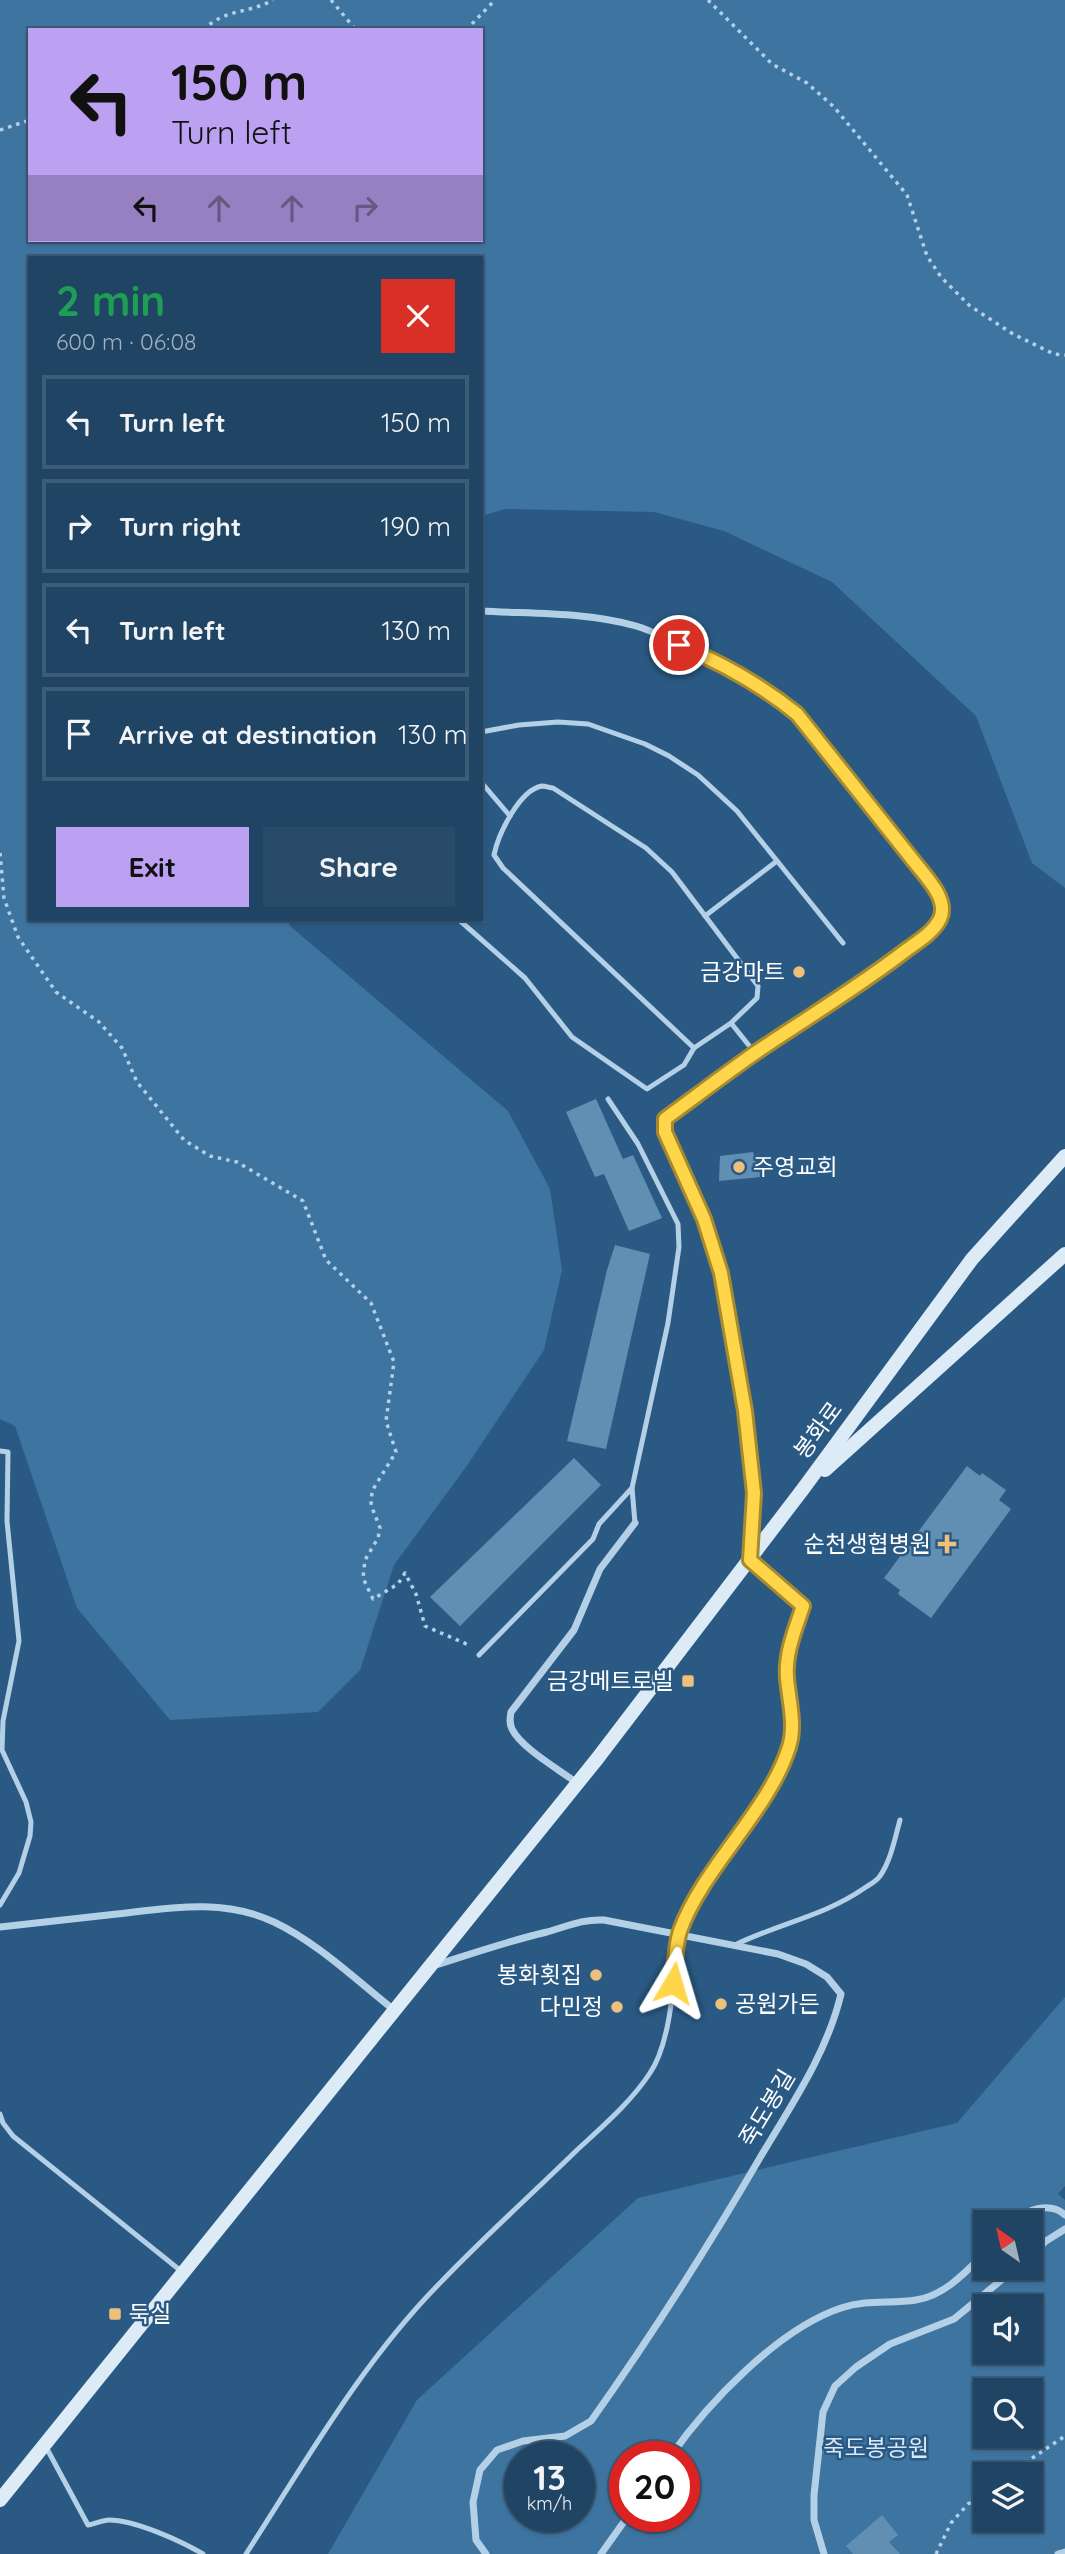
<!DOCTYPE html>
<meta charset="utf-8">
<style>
:root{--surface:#204463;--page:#284b69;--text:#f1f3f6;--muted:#a2b0be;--line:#3d5c78;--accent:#bca0f2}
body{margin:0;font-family:Quicksand,"Noto Sans KR",sans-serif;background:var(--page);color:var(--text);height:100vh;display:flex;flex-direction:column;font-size:26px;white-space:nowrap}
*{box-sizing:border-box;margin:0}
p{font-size:23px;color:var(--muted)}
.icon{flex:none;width:38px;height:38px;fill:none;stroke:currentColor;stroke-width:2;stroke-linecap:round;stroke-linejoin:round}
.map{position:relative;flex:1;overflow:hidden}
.sheet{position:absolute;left:28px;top:256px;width:455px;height:665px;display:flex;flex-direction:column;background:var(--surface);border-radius:0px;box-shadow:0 2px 5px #0004,0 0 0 2px var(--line)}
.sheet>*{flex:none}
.top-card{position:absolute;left:28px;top:28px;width:455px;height:214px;border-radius:0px;box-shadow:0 2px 5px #0004,0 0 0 2px var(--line);background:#bca0f2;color:#111;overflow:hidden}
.needle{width:46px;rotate:326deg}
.controls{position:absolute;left:973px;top:2210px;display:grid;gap:14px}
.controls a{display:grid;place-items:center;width:70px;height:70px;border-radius:0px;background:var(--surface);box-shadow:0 2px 5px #0004,0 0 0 2px var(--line);font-size:35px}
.speed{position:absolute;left:504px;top:2441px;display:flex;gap:14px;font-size:35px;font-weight:700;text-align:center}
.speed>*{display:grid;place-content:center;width:91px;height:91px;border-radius:50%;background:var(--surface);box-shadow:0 2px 5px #0004,0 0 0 2px var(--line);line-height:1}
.speed small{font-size:18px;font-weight:400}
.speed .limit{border:10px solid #d22;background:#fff;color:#111}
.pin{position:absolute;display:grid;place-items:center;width:60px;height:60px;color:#fff;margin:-30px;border:4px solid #fff;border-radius:50%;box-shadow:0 2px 7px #0007}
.me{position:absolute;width:77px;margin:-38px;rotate:7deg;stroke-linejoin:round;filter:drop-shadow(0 0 5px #0008)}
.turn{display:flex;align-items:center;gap:24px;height:147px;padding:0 28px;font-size:32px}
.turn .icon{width:91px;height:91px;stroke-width:2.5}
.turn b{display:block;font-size:49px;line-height:60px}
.lanes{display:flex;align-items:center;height:66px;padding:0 28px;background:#0003;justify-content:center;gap:35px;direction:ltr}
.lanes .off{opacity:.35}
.round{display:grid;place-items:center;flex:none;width:74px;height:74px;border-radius:0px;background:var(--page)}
.head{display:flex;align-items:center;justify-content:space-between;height:119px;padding:0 28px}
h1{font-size:42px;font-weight:700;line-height:52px;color:#1e9e55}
.action{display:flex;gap:14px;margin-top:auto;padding:14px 28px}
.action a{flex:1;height:80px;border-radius:0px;background:var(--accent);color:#111;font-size:28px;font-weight:700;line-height:80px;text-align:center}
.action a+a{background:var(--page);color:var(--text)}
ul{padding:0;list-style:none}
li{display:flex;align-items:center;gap:21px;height:94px;margin:0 14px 10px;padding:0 14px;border:4px solid var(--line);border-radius:0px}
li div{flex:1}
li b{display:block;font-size:26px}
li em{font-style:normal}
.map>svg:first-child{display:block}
.green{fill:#3e74a0;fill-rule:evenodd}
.building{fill:#618eb3}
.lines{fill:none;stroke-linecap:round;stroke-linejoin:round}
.path{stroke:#b4d0e7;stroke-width:3.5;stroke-dasharray:3.5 5;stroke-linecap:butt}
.service{stroke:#b4d0e7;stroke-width:5}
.minor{stroke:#b4d0e7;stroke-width:7}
.secondary{stroke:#ddebf7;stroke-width:14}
.route-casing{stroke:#a68a30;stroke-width:18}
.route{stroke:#ffd54a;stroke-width:12}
.poi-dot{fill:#edc17b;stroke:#2a5a84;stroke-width:2.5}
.labels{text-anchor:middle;stroke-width:5;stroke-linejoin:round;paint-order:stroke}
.poi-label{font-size:23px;fill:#fff;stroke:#2a5a84;text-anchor:end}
.street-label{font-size:23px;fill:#fff;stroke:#2a5a84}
.park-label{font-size:23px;fill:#d7e8f6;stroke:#2a5a84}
</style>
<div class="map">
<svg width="1065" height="2554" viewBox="0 0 1065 2554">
<rect width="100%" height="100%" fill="#2a5a84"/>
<g class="green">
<path d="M 0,0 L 1065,0 L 1065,888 L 1032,863 L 976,716 L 832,582 L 724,531 L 654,512 L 505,509 L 481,516 L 481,257 L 30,257 L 30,919 L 287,919 L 290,926 L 508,1111 L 550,1189 L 562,1270 L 544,1350 L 466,1467 L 394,1565 L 360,1670 L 318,1712 L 170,1720 L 77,1608 L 15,1426 L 0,1419 ZM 30,30 L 481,30 L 481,240 L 30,240 Z"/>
<path d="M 1065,1997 L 1065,2186 L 1058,2194 L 1065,2200 L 1065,2554 L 328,2554 L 417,2400 L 638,2198 L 957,2123 ZM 985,2222 L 1031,2222 L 1031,2268 L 985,2268 ZM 985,2306 L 1031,2306 L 1031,2352 L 985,2352 ZM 985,2390 L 1031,2390 L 1031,2436 L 985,2436 ZM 520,2457 L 579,2457 L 579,2516 L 520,2516 ZM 625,2457 L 684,2457 L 684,2516 L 625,2516 ZM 985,2474 L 1031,2474 L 1031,2520 L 985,2520 Z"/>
</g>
<g class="building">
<polygon points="596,1099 623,1159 633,1155 662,1218 629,1231 604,1174 595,1177 566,1112"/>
<polygon points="753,1152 761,1177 719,1181 720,1156"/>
<polygon points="615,1245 650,1254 606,1449 567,1441 607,1270"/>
<polygon points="574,1458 601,1485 460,1626 430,1597"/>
<polygon points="967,1466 980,1476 982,1473 1006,1490 999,1500 1011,1509 931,1618 898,1594 900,1590 884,1578"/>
<polygon points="882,2515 898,2535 889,2542 900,2554 853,2554 846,2546"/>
</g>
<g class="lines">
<g class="path">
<polyline points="331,0 356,30"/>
<polyline points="708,0 772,64 807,83 834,107 907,195 927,256 941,277 970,306 1013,334 1054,354 1065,355"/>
<path d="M 203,30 C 226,8 248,14 273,0"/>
<polyline points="466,30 495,0"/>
<polyline points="0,130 30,120"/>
<polyline points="0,853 4,898 18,937 56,992 99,1022 122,1048 137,1082 184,1140 210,1156 237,1162 303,1201 326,1260 371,1303 394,1362 386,1421 396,1452 372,1491 371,1505 380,1528 378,1538 365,1560 363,1578 373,1599 398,1584 405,1573 416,1594 425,1626 471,1646"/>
<polyline points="1012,2474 1022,2465 1065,2436"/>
<polyline points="936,2554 951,2523 968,2504 985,2494"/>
</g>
<g class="service">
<polyline points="481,732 519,725 558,722 588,724 645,744 669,756 698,775 737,811 843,943"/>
<polyline points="481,782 510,816"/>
<polyline points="705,916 777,861"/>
<polyline points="458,919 525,978 572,1037 647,1089 684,1065 694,1048 731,1023 755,1053"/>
<path d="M 694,1048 L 503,868 L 494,855 C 498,835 519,790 542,786 C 546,786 550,788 553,788 L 646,848 L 672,872 L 758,986 L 757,998 L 731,1023"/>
<polyline points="608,1099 638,1144 678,1224 679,1247 668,1323 632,1488 635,1523"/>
<polyline points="0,1451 8,1452 7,1521 19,1641 3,1721 2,1750 26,1802 31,1822 30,1836 19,1873 0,1905"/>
<polyline points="479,1655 593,1539 599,1524 632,1488"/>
<path d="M 735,1945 C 777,1924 824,1916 863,1889 C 869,1885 877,1881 880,1876 C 891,1860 895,1838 900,1820"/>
<polyline points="0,2114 3,2123 13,2136 181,2271"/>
<path d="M 46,2447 L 88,2525 C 94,2524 103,2520 109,2520 C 135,2520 181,2541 203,2554"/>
<path d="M 246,2554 C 306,2461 362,2362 440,2283 C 484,2237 532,2194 577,2150 C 603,2126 631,2102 650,2073 C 672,2041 674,1973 679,1934 L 691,1908 L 772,1783 L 789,1746 L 791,1717 L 787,1676 L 789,1647 L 803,1606 L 750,1560"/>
</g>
<g class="minor">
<path d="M 481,611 C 533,614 586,612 636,626 C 651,630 666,639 680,645 C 731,667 777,691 814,732 L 933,887 L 942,906 L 941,918 L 934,929 L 878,971 L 755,1053 L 665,1119 L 665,1132 L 704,1219 L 721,1273 L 745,1411 L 754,1493 L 751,1552"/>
<path d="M 577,1783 C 560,1770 521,1748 512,1729 C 509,1723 510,1718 511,1712 L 574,1630 L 600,1569 L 635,1523"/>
<path d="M 0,1927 C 39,1923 78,1918 117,1914 C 170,1908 223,1898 274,1922 C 318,1943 356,1980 394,2010"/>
<path d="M 433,1966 C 471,1954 508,1941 547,1932 C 568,1926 582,1919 604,1920 L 778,1954 L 806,1964 L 827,1977 L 841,1994 C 827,2053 792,2104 761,2156 C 708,2247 652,2335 591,2421 L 565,2436 L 523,2441 L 497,2450 L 480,2470 L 473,2502 L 476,2540 L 486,2554"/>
<path d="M 1012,2222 C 1026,2211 1049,2200 1065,2215"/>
<polyline points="1031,2255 1046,2241 1065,2229"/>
<path d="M 670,2457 C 708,2403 778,2329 841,2308 C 868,2299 890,2304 916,2300 C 944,2296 966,2272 985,2253"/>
<polyline points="601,2554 628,2516"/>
<polyline points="824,2554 814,2520 814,2495 823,2412 835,2386 856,2367 890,2344 954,2319 1016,2268"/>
<polyline points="1058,2554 1065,2552"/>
</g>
<g class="secondary">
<polyline points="825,1470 1065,1254"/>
<polyline points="0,2500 597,1759 803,1489 972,1259 1065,1156"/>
</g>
</g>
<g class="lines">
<g class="route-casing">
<path id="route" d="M 673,1983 C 675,1966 675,1946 680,1931 C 703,1867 769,1811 789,1747 C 796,1725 789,1701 787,1678 C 785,1653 795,1630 803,1606 L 750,1560 L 754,1493 L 745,1411 L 721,1273 L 704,1219 L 665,1132 L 665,1119 C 695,1097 725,1074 755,1053 C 805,1019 857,988 905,951 C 917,942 933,933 940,919 C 949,900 927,878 916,864 L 797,714 C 760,684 722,663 679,645"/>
</g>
<use href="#route" class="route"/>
</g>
<g class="poi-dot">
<circle cx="799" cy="972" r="7"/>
<circle cx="739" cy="1167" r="7"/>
<path d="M943.5 1533.5h7v7h7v7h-7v7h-7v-7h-7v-7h7z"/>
<rect x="681" y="1674" width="14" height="14" rx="3.5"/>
<circle cx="596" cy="1975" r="7"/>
<circle cx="721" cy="2004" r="7"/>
<circle cx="617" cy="2007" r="7"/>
<rect x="108" y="2307" width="14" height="14" rx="3.5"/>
</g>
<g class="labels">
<g class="poi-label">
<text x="785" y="980">금강마트</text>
<text x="753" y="1175" text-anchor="start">주영교회</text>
<text x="931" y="1552">순천생협병원</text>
<text x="674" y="1689">금강메트로빌</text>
<text x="582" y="1983">봉화횟집</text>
<text x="735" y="2012" text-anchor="start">공원가든</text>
<text x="603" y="2015">다민정</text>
<text x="129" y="2322" text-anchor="start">둑실</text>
</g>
<g class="street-label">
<text transform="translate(818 1430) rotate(-54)" y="8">봉화로</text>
<text transform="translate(767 2108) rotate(-59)" y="8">죽도봉길</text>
</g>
<g class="park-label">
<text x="876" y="2456">죽도봉공원</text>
</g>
</g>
</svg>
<div class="controls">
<a><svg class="needle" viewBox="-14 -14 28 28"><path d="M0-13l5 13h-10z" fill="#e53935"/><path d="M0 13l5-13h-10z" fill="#a2b0be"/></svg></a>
<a><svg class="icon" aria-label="sound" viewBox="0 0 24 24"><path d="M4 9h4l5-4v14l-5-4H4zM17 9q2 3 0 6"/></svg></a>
<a><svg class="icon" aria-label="search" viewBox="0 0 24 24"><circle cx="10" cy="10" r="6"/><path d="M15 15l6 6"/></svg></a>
<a><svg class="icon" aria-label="layers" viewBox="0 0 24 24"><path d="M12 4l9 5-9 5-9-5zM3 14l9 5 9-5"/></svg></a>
</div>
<div class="speed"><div>13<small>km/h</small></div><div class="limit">20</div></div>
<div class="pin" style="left:679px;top:645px;background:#d93025"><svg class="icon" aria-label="arrive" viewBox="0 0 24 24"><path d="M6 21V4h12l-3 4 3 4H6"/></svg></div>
<svg class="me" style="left:673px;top:1983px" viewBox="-20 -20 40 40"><path d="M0-17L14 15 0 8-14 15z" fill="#ffd54a" stroke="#fff" stroke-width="4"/></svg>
<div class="top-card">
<div class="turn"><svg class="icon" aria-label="left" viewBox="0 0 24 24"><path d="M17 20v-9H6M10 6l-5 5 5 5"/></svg><div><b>150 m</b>Turn left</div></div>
<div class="lanes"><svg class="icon" aria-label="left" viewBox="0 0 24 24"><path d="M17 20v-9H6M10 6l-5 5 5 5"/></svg><svg class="icon off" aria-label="ahead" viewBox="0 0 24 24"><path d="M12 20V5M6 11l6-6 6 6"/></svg><svg class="icon off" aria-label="ahead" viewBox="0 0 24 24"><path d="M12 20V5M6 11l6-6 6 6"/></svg><svg class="icon off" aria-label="right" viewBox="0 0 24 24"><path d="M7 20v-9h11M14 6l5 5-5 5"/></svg></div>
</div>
<section class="sheet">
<div class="head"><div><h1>2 min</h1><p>600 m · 06:08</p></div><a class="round" style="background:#d93025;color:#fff"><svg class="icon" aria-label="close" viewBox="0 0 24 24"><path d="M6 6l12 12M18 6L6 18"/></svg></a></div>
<ul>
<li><svg class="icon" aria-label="left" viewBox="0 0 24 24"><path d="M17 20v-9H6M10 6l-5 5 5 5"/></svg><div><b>Turn left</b></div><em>150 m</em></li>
<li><svg class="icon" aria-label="right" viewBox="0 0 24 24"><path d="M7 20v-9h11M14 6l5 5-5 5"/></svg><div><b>Turn right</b></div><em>190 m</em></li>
<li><svg class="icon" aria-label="left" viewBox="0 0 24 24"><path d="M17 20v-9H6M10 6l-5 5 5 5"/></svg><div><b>Turn left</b></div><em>130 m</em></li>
<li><svg class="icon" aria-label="arrive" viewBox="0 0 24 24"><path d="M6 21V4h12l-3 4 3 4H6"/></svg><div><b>Arrive at destination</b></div><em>130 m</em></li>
</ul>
<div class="action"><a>Exit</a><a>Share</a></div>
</section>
</div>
